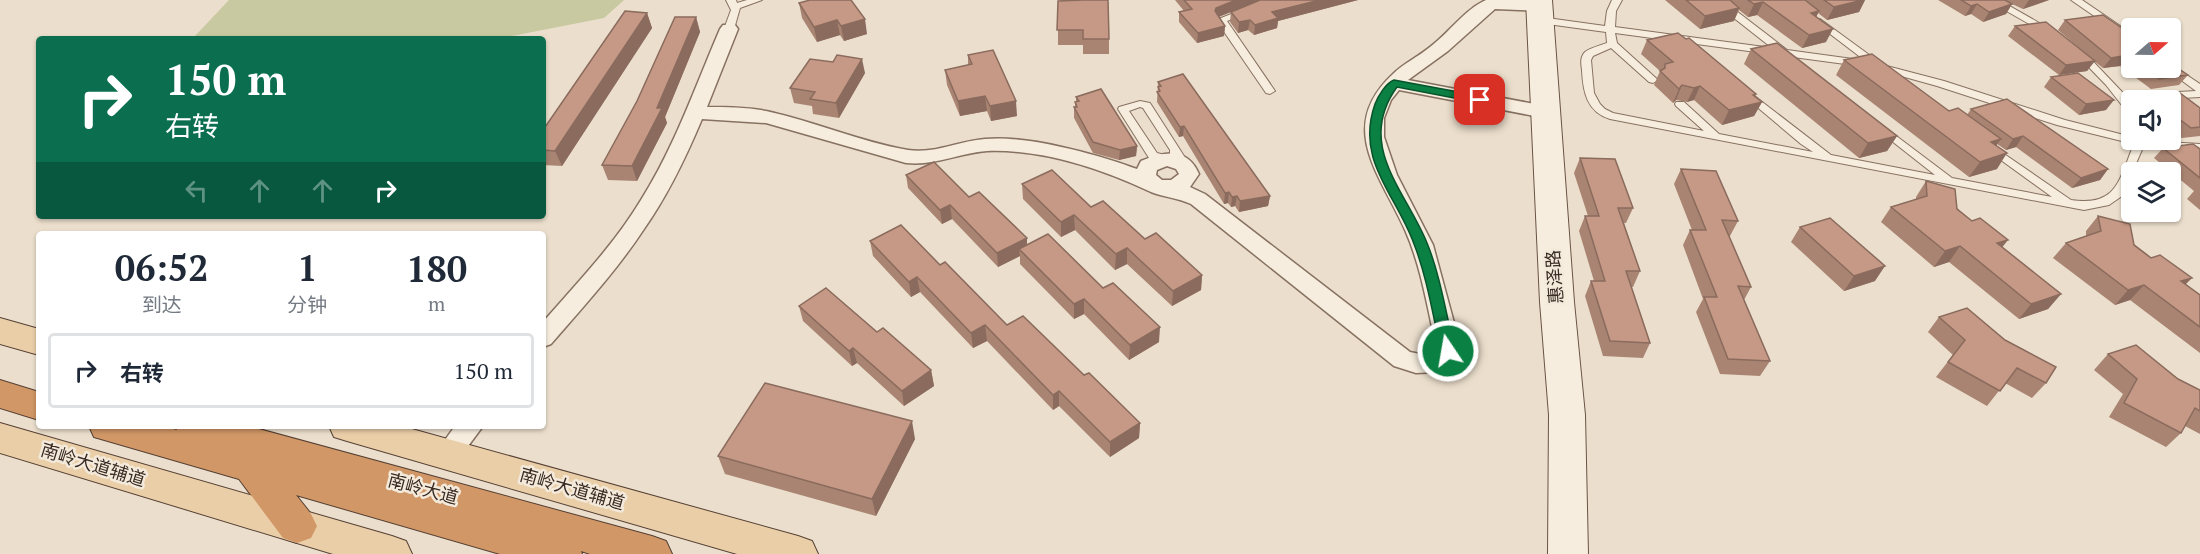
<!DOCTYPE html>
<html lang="zh">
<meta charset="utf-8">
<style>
:root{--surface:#fff;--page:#f2f2f3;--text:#1f2937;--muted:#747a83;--line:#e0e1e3}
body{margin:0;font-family:"PT Serif","Noto Sans SC",serif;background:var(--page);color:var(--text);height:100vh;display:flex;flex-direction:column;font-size:22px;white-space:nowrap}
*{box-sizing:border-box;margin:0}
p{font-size:20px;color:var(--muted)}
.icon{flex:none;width:33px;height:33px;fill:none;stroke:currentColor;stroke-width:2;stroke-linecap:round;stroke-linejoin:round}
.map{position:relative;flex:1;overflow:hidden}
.panel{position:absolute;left:36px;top:231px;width:510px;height:198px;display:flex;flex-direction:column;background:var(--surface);border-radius:6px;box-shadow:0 2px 4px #0004}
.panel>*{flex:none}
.top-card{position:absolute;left:36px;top:36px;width:510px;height:183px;border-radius:6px;box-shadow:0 2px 4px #0004;background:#0b6e4f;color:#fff;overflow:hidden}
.needle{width:39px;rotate:70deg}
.buttons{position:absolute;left:2121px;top:18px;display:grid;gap:12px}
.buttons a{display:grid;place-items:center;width:60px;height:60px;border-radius:6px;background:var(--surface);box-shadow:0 2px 4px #0004;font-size:30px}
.pin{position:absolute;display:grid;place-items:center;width:51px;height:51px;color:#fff;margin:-26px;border-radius:12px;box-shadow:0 3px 9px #0006}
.me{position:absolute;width:66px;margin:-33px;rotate:348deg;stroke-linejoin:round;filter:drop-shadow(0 0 4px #0008)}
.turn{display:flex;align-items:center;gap:21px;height:126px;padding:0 30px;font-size:27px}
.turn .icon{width:78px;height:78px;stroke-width:2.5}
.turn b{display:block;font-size:42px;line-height:51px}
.lanes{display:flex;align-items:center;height:57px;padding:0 30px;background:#0003;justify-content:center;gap:30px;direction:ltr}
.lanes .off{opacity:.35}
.eta{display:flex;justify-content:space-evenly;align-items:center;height:102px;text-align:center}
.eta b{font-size:36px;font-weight:700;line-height:42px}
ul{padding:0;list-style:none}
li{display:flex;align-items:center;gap:18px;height:75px;margin:0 12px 9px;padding:0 18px;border:3px solid var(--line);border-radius:6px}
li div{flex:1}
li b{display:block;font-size:22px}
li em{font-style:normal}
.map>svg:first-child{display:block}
.green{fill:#c8c9a0}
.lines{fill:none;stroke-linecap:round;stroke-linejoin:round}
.lane-casing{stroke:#877161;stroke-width:2}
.street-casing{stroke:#877161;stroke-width:3}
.secondary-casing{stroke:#695344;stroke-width:2}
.primary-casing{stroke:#554034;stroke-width:2}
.highway-casing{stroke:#554034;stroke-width:2}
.lane{fill:#f6edde;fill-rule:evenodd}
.street{fill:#f6edde;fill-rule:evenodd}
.secondary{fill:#f6edde;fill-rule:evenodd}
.primary{fill:#eacea8;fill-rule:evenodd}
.highway{fill:#d19766;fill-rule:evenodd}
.wall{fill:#a98472}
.shaded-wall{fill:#8a6b5d}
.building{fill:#c59985;stroke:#8a6b5d;stroke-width:1.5}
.route{fill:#0b8043;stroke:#07532c;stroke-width:1.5}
.labels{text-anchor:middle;stroke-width:5;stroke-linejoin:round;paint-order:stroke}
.street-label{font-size:18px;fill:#392b23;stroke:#f3eadb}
</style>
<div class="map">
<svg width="2200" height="554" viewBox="0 0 2200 554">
<rect width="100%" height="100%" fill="#ebdecc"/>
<polygon class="green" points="229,0 624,0 604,18 497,39 197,39 195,36"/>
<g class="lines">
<g class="lane-casing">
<g id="lane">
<polygon points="726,0 736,0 737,3 747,0 762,0 740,8 734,29 729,32 724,29 731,10"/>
<polygon points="1267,0 1281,0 1227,21 1275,91 1270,94 1266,93 1216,20"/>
<path d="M 1612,0 L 1622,0 L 1616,11 L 1615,27 L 1772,48 L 1711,0 L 1722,0 L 1787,50 L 1860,60 L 1865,63 L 1860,66 L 1615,33 L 1617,43 L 1658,80 L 1653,83 L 1649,82 L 1611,48 L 1593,56 L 1591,60 L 1594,93 L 1600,104 L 1605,109 L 1613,113 L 1704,131 L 1676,106 L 1675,104 L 1676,102 L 1684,102 L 1719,134 L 1813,152 L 1801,144 L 1744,96 L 1744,92 L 1748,91 L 1831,155 L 1935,175 L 1879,131 L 1878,129 L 1883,126 L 1952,178 L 2052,197 L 1987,150 L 1986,148 L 1987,146 L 1991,145 L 2071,200 C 2118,207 2119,179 2134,144 L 2057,125 L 1937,86 L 1876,69 L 1817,24 L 1815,22 L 1820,19 L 1883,65 L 1944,81 L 2065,120 L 2132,137 L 2132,140 L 2200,144 L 2200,150 L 2144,145 L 2122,196 L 2109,205 L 2084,210 L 1610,119 C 1587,112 1583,92 1582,70 C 1581,64 1580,57 1585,52 C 1590,48 1601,45 1607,43 L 1606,32 L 1540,23 L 1535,20 L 1540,17 L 1605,26 L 1607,11 Z"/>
<polygon points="1987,0 1999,0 2055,32 2050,35 2047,34"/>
<polygon points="2071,0 2082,0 2132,34 2132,42"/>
<polygon points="2081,51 2084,52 2125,95 2196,91 2166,69 2165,68 2170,68 2170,64 2200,84 2200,97 2129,101 2132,103 2132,114 2128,113 2106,85 2078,56 2076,54"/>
<path d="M 1140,101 L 1150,103 L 1191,167 L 1190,170 L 1182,170 L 1176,159 L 1165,163 L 1149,158 L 1118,109 L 1119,107 ZM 1140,107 L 1143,108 L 1170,150 L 1170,154 L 1165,155 L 1157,153 L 1129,111 Z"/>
</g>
</g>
<g class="street-casing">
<g id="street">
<path d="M 1486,0 L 1528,0 L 1545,3 L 1548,7 L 1545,11 L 1495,9 L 1448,51 L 1408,80 L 1545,106 L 1552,108 L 1555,112 L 1552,116 L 1545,118 L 1399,90 L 1391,100 L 1384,118 L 1384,137 L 1397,175 L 1433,245 L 1460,345 L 1459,353 L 1452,366 L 1438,372 L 1416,373 L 1394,366 L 1191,204 C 1178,198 1164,197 1151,192 C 1102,169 1043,149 987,151 C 959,153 935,166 906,163 L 766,123 L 702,119 C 686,157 668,195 644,229 C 617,270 583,307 551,344 L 543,347 L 543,322 C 577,283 614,245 641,200 C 675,146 695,87 720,29 L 723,25 L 735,25 L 738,29 L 707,107 C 727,107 747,107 766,111 C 814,121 860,142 908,150 C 935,154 958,141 985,139 C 1027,135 1097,154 1137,169 L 1141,161 C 1163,152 1187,146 1199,174 L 1190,187 L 1205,194 L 1410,352 L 1430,356 L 1435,352 L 1436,345 C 1427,306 1421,266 1405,230 C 1380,174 1336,127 1393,74 C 1404,63 1418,57 1430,47 C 1449,33 1464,10 1486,0 ZM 1167,166 L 1176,169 L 1179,174 L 1171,180 L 1162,180 L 1156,175 L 1157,170 Z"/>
<polygon points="455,426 483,426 457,461 448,465 439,461 435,454"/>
</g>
</g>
<g class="secondary-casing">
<polygon id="secondary" points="1526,0 1552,0 1574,302 1585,415 1588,554 1548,554 1549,415 1540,302"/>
</g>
<g class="primary-casing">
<g id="primary">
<polygon points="0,318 39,329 39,355 0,344"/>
<polygon points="0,423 392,536 406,541 412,554 333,554 0,453"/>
<polygon points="329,426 401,426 798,536 812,541 818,554 737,554 347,441 334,437"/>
</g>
</g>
<g class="highway-casing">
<g id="highway">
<polygon points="0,380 39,392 39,420 0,408"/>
<polygon points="89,426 161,426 177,430 175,426 248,426 652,536 666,541 672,554 590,554 581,551 582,554 500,554 296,495 311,514 317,526 311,538 297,543 283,538 239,479 94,437"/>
</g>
</g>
<use href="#lane" class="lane"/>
<use href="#street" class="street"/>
<use href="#secondary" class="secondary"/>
<use href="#primary" class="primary"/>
<use href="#highway" class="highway"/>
</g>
<g class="wall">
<polygon points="1175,0 1358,0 1278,21 1277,28 1254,35 1248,30 1238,33 1230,22 1231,12 1244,7 1219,17 1225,26 1224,36 1197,43 1179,22 1179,12 1184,11"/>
<polygon points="1665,0 1865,0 1859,12 1827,20 1818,13 1816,17 1826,42 1802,48 1757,15 1748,17 1739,10 1734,21 1700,29"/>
<polygon points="1938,0 2049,0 2023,9 2012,4 2006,14 1983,22 1971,14 1965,16"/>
<polygon points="1058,1 1109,39 1109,54 1083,54 1083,45 1058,45"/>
<polygon points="799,3 867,34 844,41 840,35 817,42 802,18"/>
<polygon points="647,13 652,28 562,166 543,165 543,130"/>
<polygon points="696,17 700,32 665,117 667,123 637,181 608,180 602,165"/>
<polygon points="2065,20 2132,35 2132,68 2170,68 2188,75 2179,85 2151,89 2120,66 2103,68 2094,61 2087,71 2059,75 2008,36 2015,26 2085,53 2058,30"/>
<polygon points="1647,40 1756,94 1755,96 1762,102 1754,116 1722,125 1694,100 1687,102 1676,100 1673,103 1654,85 1660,71 1641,54"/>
<polygon points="1751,49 1897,136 1887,151 1859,158 1744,64"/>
<polygon points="968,55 1017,116 991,121 987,111 960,116 947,85 945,70 968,65"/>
<polygon points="1844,60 1949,111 1967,115 1971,109 2108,169 2100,180 2072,188 2016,147 2006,150 1997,144 1996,145 1997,169 1969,177 1836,75"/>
<polygon points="865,73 839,118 813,114 812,106 794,103 790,88"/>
<polygon points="2051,77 2106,110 2079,115 2044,87"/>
<polygon points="1158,82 1270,196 1268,206 1239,212 1235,206 1231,207 1228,203 1224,204 1183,136 1179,137 1157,102"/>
<polygon points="2180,93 2200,108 2200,136 2182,138 2170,129 2170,100 2148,100 2151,97"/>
<polygon points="1076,97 1137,146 1136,156 1119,160 1093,153 1074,118 1074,107 1075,107 1075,102 1076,102"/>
<polygon points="2163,148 2200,149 2200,210 2187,199 2194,191 2154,158"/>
<polygon points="1580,158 1633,208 1626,223 1624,223 1640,271 1633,287 1631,287 1650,343 1643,358 1603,356 1585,296 1591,281 1594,281 1579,231 1585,216 1588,216 1574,173"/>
<polygon points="1681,169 1738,221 1730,236 1729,236 1751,287 1744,300 1770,361 1760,376 1720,374 1696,312 1703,299 1683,245 1690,230 1692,230 1674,184"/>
<polygon points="906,175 969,197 1027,245 1159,342 1129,360 1084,314 1074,319 1020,264 1020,256 998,267 952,219 942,224 908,188"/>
<polygon points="1926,181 2002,247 2061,294 2048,309 2019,319 1949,262 1934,267 1881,222 1891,207 1916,199 1916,197"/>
<polygon points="1022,184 1091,207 1202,275 1201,290 1172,306 1127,264 1115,270 1075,230 1061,237 1023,199"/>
<polygon points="2098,216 2200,295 2200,353 2130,300 2115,305 2053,258 2066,243 2086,236 2086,231"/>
<polygon points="1800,227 1875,281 1844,291 1791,242"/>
<polygon points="870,241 940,265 1007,325 1084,375 1140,423 1139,438 1110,457 1059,406 1053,410 987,341 973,348 920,292 911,297 873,256"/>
<polygon points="799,306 877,332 931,370 934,386 904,406 857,363 852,366 803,321"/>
<polygon points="1939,317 2046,383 2032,398 2005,383 1987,406 1936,377 1953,355 1928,332"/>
<polygon points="2108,354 2178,379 2200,390 2200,434 2185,426 2181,433 2166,447 2109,417 2123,394 2094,370"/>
<polygon points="915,439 876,516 725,474 718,456"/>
</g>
<g class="shaded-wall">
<polygon points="1236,0 1261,0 1215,18 1215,11 1216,8"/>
<polygon points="1320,0 1358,0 1278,21 1277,28 1254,35 1255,25 1272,12"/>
<polygon points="1863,0 1865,0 1859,12 1827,20 1834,7"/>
<polygon points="2029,0 2049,0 2023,9"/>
<polygon points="1763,2 1757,15 1748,17 1754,4"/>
<polygon points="1977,4 1971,14 1965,16 1971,6"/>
<polygon points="2012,4 2006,14 1983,22 1989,12"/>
<polygon points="1739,8 1734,21 1700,29 1705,16"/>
<polygon points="1819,11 1813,24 1811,13"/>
<polygon points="647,13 652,28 562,166 555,151"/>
<polygon points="696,17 700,32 665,117 667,123 637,181 632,166"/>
<polygon points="865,19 867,34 844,41 841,26"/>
<polygon points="837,20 840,35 817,42 814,27"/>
<polygon points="1250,20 1248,30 1238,33 1239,22"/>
<polygon points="1225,26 1224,36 1197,43 1198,33"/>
<polygon points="1833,29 1826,42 1802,48 1809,35"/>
<polygon points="2128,55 2120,66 2103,68 2111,58"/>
<polygon points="862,59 865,73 839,118 836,103"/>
<polygon points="2095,61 2087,71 2059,75 2066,65"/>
<polygon points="1682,85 1676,100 1673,103 1679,89"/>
<polygon points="1700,86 1694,100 1687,102 1694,88"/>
<polygon points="1756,94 1751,105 1762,102 1754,116 1722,125 1729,110 1753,95"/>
<polygon points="985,96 987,111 960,116 958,101"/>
<polygon points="2114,100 2106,110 2079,115 2086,104"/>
<polygon points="1016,101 1017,116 991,121 990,106"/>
<polygon points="1184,126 1183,136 1179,137 1180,127"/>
<polygon points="1897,136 1887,151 1859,158 1868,143"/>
<polygon points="2023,136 2016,147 2006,150 2013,139"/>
<polygon points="2001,139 1990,154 1991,142"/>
<polygon points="1137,146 1136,156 1119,160 1120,150"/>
<polygon points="2007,153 1997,169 1969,177 1980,162"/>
<polygon points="2108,169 2100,180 2072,188 2081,178"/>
<polygon points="1229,192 1228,203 1224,204 1225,193"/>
<polygon points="1237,196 1235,206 1231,207 1232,197"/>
<polygon points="1270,196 1268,206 1239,212 1240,201"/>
<polygon points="950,205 952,219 942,224 940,210"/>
<polygon points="1074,215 1075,230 1061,237 1061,222"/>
<polygon points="1027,238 1027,252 1019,249 1020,256 998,267 997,253"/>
<polygon points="2008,240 1996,255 1997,243"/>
<polygon points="1960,246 1949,262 1934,267 1945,251"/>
<polygon points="1127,248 1127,264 1115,270 1116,254"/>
<polygon points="1885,266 1875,281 1844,291 1854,276"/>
<polygon points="1202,275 1201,290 1172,306 1173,291"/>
<polygon points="917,277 920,292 911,297 909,282"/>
<polygon points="2192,278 2177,293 2181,281"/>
<polygon points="2144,285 2130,300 2115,305 2128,290"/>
<polygon points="2061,294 2048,309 2019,319 2031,304"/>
<polygon points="1084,299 1084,314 1074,319 1074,304"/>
<polygon points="985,325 987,341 973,348 971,333"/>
<polygon points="1160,327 1159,342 1129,360 1130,345"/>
<polygon points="853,348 857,363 852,366 849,351"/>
<polygon points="931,370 934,386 904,406 902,391"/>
<polygon points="1059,391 1059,406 1053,410 1053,395"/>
<polygon points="912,421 915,439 876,516 872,499"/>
<polygon points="1140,423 1139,438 1110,457 1110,442"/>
</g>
<g class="building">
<polygon points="810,0 851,0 865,19 841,26 837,20 814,27 799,3"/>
<polygon points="1083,0 1108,0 1109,39 1083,39 1083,30 1057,30 1058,1"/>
<polygon points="1184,0 1236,0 1216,8 1215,11 1225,26 1198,33 1179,12 1192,9"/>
<polygon points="1260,0 1320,0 1272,12 1278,18 1255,25 1250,20 1239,22 1231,12"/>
<polygon points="1686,0 1730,0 1739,8 1705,16"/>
<polygon points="1748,0 1805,0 1819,11 1811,13 1833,29 1809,35 1763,2 1754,4"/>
<polygon points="1824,0 1863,0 1834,7"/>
<polygon points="1961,0 2005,0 2012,4 1989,12 1977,4 1971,6"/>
<polygon points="625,11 647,13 555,151 543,150 543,130"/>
<polygon points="2103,15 2132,35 2132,58 2128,55 2111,58 2065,20"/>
<polygon points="675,17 696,17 657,108 662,108 632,166 602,165 637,101"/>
<polygon points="2046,22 2095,61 2066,65 2015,26"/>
<polygon points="1678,33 1686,39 1689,38 1756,94 1753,95 1762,102 1729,110 1700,86 1694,88 1682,85 1679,89 1660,71 1665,68 1665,64 1673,62 1647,40"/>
<polygon points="1777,43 1897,136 1868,143 1751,49"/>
<polygon points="993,50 1016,101 990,106 985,96 958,101 945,70 972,64 968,55"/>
<polygon points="1872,54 1949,111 1958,108 2001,139 1991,142 2007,153 1980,162 1844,60"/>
<polygon points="837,55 862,59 836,103 810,99 815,92 790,88 810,59 833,62"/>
<polygon points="2170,63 2188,75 2159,79 2144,68 2170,68"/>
<polygon points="2078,73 2114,100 2086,104 2051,77"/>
<polygon points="1183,74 1270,196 1240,201 1237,196 1232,197 1229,192 1225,193 1184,126 1180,127 1157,92 1160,91 1158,87 1161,86 1158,82"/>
<polygon points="1101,89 1137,146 1120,150 1093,142 1074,107 1077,107 1075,102 1079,101 1076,97"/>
<polygon points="2180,93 2200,108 2200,127 2191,128 2170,112 2170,100 2155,100 2151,97"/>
<polygon points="2007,99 2108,169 2081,178 2023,136 2013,139 1971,109"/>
<polygon points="2193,144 2200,149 2200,178 2163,148"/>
<polygon points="1580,158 1615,159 1633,208 1618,208 1640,271 1626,271 1650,343 1610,341 1591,281 1605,281 1585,216 1599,216"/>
<polygon points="934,162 969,197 979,192 1027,238 997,253 950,205 940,210 906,175"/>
<polygon points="1681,169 1716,171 1738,221 1722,220 1751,287 1738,286 1770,361 1728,359 1704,297 1717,297 1690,230 1706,230"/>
<polygon points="1052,170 1091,207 1103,201 1145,239 1156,233 1202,275 1173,291 1127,248 1116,254 1074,215 1061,222 1022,184"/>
<polygon points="1926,181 1955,189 1957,209 1972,221 1980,218 2008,240 1997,243 2061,294 2031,304 1960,246 1945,251 1891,207 1927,196"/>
<polygon points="2098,216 2130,224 2134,245 2151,258 2160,255 2192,278 2181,281 2200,295 2200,327 2144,285 2128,290 2066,243 2101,231"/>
<polygon points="1830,218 1885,266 1854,276 1800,227"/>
<polygon points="901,225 940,265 945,262 1007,325 1023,316 1084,375 1089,373 1140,423 1110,442 1059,391 1053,395 985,325 971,333 917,277 909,282 870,241"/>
<polygon points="1048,234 1103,288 1113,283 1160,327 1130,345 1084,299 1074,304 1019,249"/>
<polygon points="826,288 877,332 883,328 931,370 902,391 853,348 849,351 799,306"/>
<polygon points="1967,308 2005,340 2056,367 2046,383 2017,368 2000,391 1948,362 1965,340 1939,317"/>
<polygon points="2136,345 2178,379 2200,390 2200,411 2195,408 2181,433 2124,403 2137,379 2108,354"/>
<polygon points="765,383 912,421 872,499 718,456"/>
</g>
<path class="route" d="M 1394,80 L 1480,96 L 1486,100 L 1480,103 L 1397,87 C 1355,145 1406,191 1427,243 C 1440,274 1447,318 1455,351 L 1453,354 L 1443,354 L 1441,351 C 1433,316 1427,277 1414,244 C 1396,194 1355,161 1375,104 C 1378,96 1386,83 1394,80 Z"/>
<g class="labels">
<g class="street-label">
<text transform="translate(1555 277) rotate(-94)" y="6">惠泽路</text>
<text transform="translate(93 465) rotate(17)" y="6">南岭大道辅道</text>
<text transform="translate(423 489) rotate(15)" y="6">南岭大道</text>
<text transform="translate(572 489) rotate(16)" y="6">南岭大道辅道</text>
</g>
</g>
</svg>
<div class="buttons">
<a><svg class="needle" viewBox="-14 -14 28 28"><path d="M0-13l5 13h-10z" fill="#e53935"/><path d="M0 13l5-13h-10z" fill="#747a83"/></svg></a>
<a><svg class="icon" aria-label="sound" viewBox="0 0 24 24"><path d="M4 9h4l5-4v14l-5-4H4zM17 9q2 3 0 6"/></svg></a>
<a><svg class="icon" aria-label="layers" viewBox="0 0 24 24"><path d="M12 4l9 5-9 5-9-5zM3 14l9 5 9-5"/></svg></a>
</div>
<div class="pin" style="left:1480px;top:100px;background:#d93025"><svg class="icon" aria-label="arrive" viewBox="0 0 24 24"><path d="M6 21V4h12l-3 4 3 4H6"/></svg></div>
<svg class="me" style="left:1448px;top:351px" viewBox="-20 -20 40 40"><circle r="17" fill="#0b8043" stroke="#fff" stroke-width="3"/><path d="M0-11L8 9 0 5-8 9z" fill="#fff"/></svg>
<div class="top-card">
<div class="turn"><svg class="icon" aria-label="right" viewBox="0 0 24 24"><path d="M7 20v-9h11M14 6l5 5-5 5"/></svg><div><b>150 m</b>右转</div></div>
<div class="lanes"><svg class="icon off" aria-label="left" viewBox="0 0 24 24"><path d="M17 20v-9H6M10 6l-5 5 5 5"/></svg><svg class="icon off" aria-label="ahead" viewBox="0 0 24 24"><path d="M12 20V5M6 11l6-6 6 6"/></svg><svg class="icon off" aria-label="ahead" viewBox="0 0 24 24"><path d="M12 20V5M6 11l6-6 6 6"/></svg><svg class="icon" aria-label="right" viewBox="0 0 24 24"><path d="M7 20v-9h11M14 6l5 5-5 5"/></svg></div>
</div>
<section class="panel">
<div class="eta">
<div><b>06:52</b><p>到达</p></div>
<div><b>1</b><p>分钟</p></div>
<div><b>180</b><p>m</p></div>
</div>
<ul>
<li><svg class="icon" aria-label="right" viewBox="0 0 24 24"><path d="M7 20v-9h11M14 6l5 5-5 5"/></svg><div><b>右转</b></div><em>150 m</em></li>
</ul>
</section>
</div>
